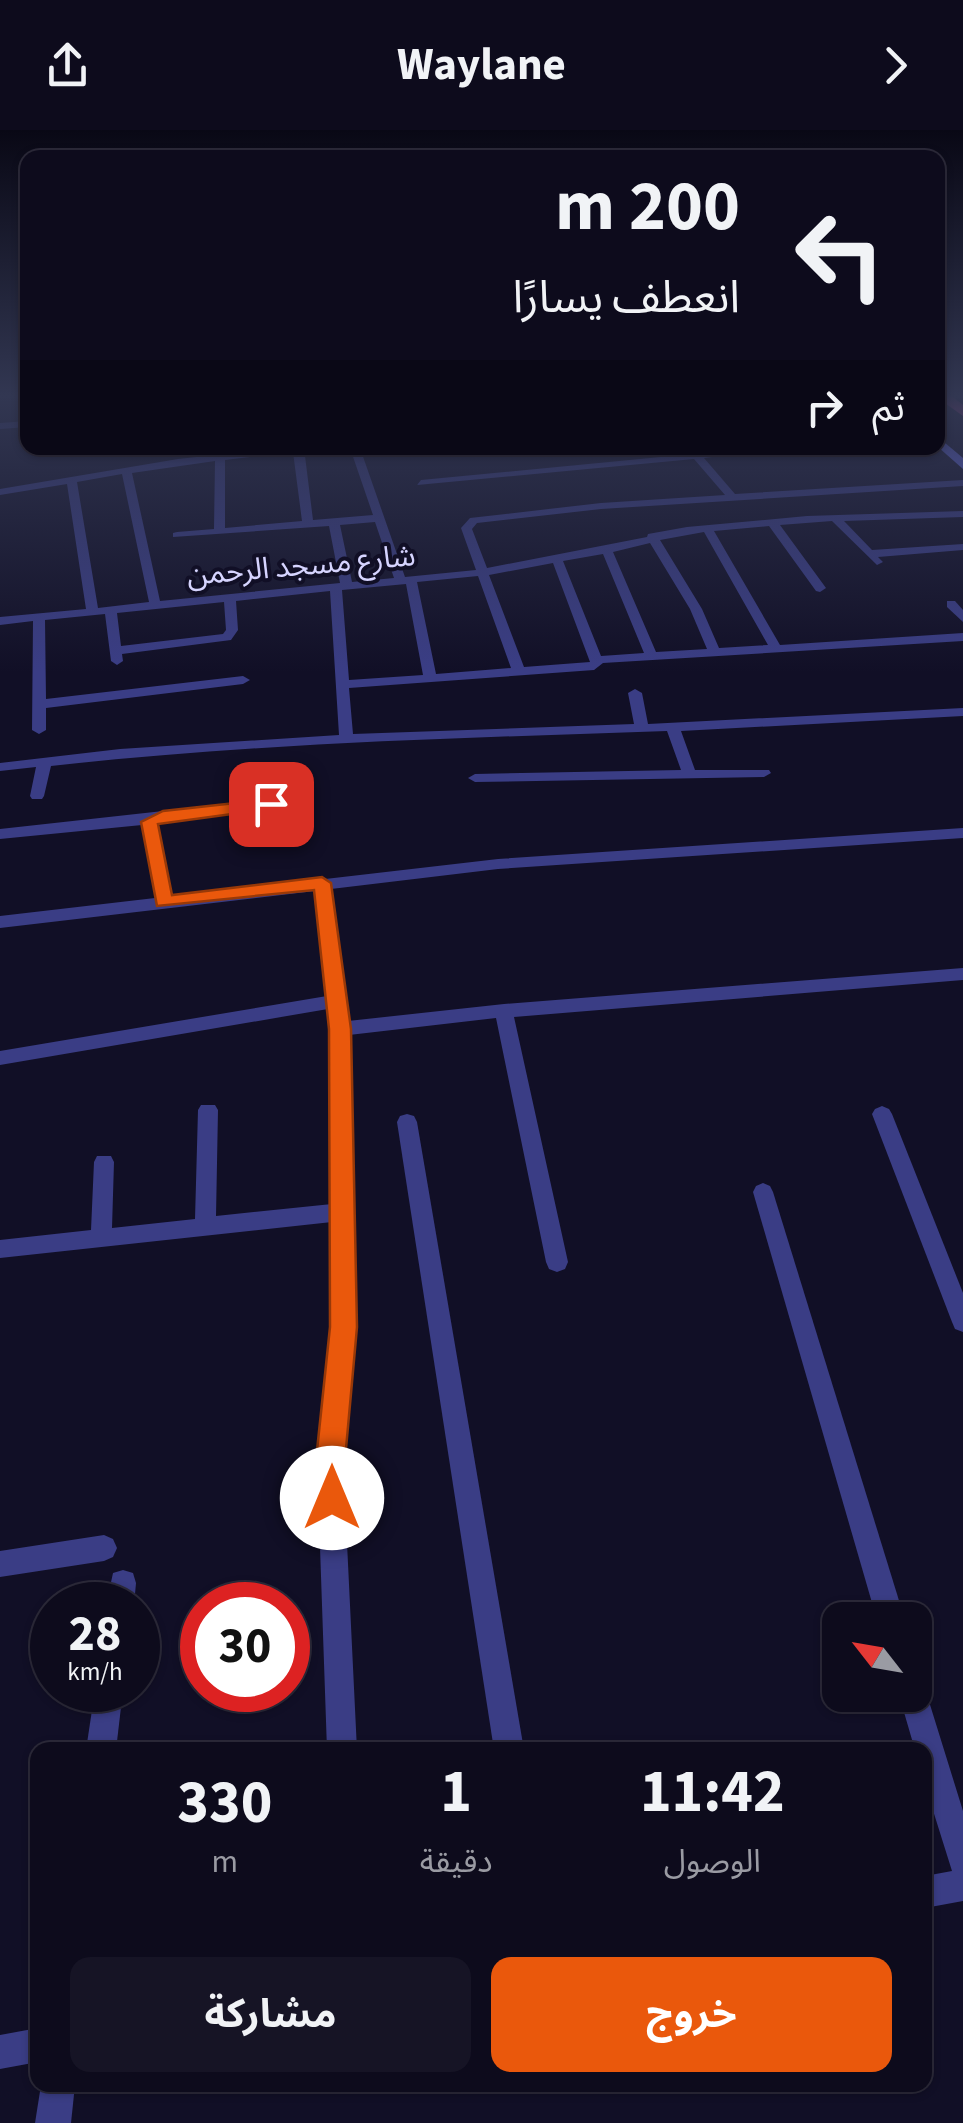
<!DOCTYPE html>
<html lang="ar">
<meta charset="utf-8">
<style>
:root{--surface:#0d0b1c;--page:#161425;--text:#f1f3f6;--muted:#9a9ba3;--line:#2d2b3b;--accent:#ea580c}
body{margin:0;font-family:"Source Sans 3","Noto Sans Arabic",sans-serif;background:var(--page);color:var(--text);direction:rtl;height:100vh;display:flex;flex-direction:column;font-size:38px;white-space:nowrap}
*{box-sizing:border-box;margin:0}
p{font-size:32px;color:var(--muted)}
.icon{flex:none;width:55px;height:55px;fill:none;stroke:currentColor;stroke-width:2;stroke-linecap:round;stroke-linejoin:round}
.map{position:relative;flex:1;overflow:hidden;direction:ltr}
.drawer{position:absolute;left:30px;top:1612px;width:902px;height:350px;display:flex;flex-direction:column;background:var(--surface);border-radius:20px;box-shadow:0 2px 8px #0004,0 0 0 2px var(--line);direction:rtl}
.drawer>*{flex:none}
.guide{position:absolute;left:20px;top:20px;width:925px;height:305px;border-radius:20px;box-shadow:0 2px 8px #0004,0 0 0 2px var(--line);direction:rtl;background:#0d0b1c;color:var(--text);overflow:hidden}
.needle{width:65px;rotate:301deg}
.controls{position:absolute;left:822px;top:1472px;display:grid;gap:20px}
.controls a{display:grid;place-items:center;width:110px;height:110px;border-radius:20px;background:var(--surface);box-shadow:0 2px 8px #0004,0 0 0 2px var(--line);font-size:50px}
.speed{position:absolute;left:30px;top:1452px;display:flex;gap:20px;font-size:50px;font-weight:700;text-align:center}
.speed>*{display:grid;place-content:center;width:130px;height:130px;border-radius:50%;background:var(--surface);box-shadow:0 2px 8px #0004,0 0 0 2px var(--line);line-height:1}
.speed small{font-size:25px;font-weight:400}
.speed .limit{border:15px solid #d22;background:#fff;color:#111}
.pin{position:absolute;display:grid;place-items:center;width:85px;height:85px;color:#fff;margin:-42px;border-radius:20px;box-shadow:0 5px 15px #0006}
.me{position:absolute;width:110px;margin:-55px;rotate:0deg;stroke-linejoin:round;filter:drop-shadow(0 0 8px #0008)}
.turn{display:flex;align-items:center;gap:35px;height:210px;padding:0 40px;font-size:45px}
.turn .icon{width:130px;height:130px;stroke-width:2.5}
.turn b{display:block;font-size:70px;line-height:85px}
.then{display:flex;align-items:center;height:95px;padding:0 40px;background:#0003;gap:20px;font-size:38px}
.eta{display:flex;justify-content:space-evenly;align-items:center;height:170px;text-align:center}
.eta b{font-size:60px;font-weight:700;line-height:70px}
.action{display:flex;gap:20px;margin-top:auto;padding:20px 40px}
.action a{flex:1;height:115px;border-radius:20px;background:var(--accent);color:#fff;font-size:40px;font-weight:700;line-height:115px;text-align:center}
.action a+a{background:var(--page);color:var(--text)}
header{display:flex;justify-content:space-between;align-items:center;height:130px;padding:0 40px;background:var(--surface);font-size:45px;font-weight:700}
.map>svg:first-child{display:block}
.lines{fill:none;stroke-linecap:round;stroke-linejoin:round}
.street{fill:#3a3d85;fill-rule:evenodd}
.secondary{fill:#6c73fe;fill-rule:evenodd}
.highway{fill:#fe50b0;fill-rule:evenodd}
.route{fill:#ea580c;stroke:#983908;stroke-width:2.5}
.labels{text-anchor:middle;stroke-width:8;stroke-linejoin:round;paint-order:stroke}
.far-street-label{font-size:30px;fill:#d6d4ff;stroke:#110f26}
</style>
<header><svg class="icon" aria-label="forward" viewBox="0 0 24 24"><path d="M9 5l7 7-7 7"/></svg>Waylane<svg class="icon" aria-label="share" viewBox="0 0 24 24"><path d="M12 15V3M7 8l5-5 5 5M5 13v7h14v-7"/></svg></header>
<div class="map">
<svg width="963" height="1993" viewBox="0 0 963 1993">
<rect width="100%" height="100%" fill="#110f26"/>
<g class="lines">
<g class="street">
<polygon points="28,291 28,297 0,299 0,293"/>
<path d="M 278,318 L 304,318 L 313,390 L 373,385 L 350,318 L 360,318 L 405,447 L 476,440 L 461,398 L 470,388 L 601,373 L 725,365 L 694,329 L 417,355 L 421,350 L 754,318 L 784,318 L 704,328 L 735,364 L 963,350 L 963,356 L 601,379 L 477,393 L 472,399 L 487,438 L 647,407 L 648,404 L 687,397 L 807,386 L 963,381 L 963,387 L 844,391 L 872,420 L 963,414 L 963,420 L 878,427 L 883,432 L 877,435 L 832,391 L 780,395 L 826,458 L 820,462 L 816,461 L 769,396 L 714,401 L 780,515 L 963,503 L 963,511 L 603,533 L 594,540 L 349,558 L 353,604 L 634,594 L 628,563 L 635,559 L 642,563 L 648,594 L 963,578 L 963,586 L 681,601 L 695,640 L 769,640 L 771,643 L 764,647 L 475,652 L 468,648 L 475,644 L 681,640 L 667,601 C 463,608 255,613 51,636 L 44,666 L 42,669 L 32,669 L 30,666 L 36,637 L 0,641 L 0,633 L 120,619 L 339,605 L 330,461 L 236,471 L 238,500 L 231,510 L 122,524 L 123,531 L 117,535 L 111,531 L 105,484 L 45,490 L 46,569 L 243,546 L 250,550 L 243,554 L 46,578 L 46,600 L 39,604 L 32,600 L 33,491 L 0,495 L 0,487 L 86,479 L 67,354 L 0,365 L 0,359 L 178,329 ZM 293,322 L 302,391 L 225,398 L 225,330 ZM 215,331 L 214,399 L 177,402 L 173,403 L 173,407 L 329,396 L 340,453 L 160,471 L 132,343 ZM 122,344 L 149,472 L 98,478 L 77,352 ZM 375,392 L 394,448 L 352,452 L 340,395 ZM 704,402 L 768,515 L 719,518 L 702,479 L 660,410 ZM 650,413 L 690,479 L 707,519 L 656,522 L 613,422 ZM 603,424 L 644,523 L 601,526 L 563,431 ZM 553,433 L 590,532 L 524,537 L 489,445 ZM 478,446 L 511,538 L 436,544 L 417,452 ZM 406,454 L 423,545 L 349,550 L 342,460 ZM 224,472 L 226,500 L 223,504 L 121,516 L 117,483 Z"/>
<polygon points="947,471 955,471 963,480 963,492 947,477"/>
<polygon points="271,669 276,671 276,677 157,693 171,767 498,729 963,698 963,708 498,739 331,759 348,891 504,874 963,838 963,850 514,887 568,1132 565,1139 557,1142 549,1139 546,1132 496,888 349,905 356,1197 343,1330 357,1620 327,1620 317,1330 332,1197 332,1092 0,1128 0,1110 91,1100 94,1032 97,1026 111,1026 114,1032 112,1098 195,1089 198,980 201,975 215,975 218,980 216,1086 332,1074 328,879 0,935 0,921 327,866 315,761 0,798 0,786 155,768 142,695 0,709 0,699"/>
<polygon points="882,976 889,979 892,984 963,1163 963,1202 955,1199 952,1192 872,984 875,979"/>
<polygon points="407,984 414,986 417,992 524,1620 494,1620 397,992 400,986"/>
<polygon points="763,1053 770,1056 773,1062 905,1490 877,1490 753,1062 756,1056"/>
<polygon points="104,1405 113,1409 117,1418 113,1427 104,1431 0,1447 0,1421"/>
<polygon points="123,1440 133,1443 136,1453 134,1475 106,1475 113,1443"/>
<polygon points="915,1552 923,1555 927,1565 963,1681 963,1771 925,1778 925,1746 952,1741 925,1655 925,1620 915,1620 899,1565 915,1565"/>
<polygon points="95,1560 123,1560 116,1620 86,1620"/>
<polygon points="38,1898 38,1932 0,1939 0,1905"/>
<polygon points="41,1955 75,1955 71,1993 35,1993"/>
</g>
<polygon class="secondary" points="938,307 963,328 963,339 938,317"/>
<polygon class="highway" points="938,263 948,263 963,275 963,286 938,268"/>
</g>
<linearGradient id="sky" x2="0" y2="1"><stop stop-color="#090815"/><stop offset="0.49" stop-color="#323752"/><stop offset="1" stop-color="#323752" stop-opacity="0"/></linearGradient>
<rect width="963" height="542" fill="url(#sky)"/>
<polygon class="route" points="271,669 280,674 277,678 158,694 172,765 322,747 331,753 351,899 357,1197 345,1330 346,1368 342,1379 332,1383 321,1379 317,1368 316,1330 330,1197 329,899 314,760 157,776 141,692 163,681"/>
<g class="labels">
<g class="far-street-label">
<text transform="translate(301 435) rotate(-5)" y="10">شارع مسجد الرحمن</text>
</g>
</g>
</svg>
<div class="controls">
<a><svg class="needle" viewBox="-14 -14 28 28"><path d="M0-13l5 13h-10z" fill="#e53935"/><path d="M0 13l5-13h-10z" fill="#9a9ba3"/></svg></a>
</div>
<div class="speed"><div>28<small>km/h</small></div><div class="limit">30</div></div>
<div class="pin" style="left:271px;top:674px;background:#d93025"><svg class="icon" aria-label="arrive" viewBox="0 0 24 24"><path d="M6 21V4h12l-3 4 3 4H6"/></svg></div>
<svg class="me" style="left:332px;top:1368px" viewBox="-20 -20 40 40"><circle r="19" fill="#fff"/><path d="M0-13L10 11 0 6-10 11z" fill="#ea580c"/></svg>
<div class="guide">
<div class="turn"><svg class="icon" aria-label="left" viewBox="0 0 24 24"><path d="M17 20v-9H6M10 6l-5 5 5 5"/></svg><div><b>200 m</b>انعطف يسارًا</div></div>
<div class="then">ثم<svg class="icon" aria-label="right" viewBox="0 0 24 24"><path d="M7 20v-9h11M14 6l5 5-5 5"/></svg></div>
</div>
<section class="drawer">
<div class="eta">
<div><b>11:42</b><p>الوصول</p></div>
<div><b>1</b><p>دقيقة</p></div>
<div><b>330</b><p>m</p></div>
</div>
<div class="action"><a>خروج</a><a>مشاركة</a></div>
</section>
</div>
